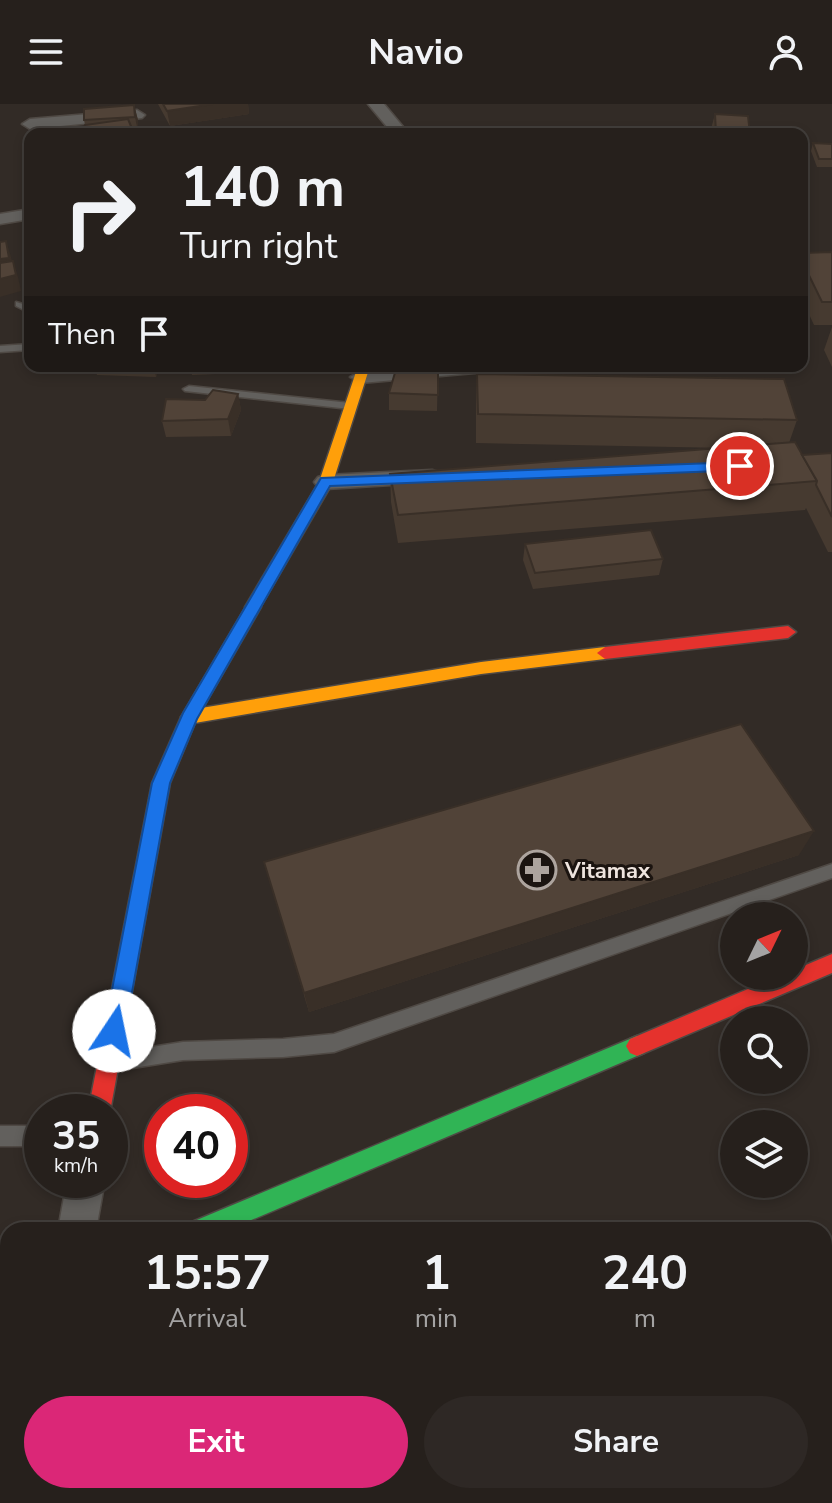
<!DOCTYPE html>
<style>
:root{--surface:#26201c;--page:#2e2825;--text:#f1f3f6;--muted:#a4a3a3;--line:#423e3b;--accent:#db2777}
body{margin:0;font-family:"Nunito Sans",sans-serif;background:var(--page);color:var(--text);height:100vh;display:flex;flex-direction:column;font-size:30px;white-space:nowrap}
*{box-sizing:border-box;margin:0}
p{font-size:26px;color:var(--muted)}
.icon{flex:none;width:44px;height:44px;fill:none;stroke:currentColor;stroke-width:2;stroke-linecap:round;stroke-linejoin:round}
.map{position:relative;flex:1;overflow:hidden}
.panel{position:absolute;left:0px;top:1118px;width:832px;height:282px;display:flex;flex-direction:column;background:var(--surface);border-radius:24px 24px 0 0;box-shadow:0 4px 12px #0003,0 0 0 2px var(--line)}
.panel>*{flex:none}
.hud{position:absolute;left:24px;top:24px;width:784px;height:244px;border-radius:16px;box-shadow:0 4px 12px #0003,0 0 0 2px var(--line);background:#26201c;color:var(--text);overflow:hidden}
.needle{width:52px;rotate:47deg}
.tools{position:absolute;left:720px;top:798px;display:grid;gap:16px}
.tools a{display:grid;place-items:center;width:88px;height:88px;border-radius:50%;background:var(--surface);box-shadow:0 4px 12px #0003,0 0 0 2px var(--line);font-size:40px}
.speed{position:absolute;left:24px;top:990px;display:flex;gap:16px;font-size:40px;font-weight:700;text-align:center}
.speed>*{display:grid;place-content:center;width:104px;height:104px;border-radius:50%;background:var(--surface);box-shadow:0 4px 12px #0003,0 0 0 2px var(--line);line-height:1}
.speed small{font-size:20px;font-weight:400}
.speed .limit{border:12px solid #d22;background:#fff;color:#111}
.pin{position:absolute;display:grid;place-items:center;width:68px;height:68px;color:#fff;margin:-34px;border:4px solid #fff;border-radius:50%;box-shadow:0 2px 8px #0007}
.me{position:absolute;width:88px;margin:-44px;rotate:11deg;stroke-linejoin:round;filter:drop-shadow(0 0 6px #0008)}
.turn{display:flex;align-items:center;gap:28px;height:168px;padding:0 24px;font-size:36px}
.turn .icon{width:104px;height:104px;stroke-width:2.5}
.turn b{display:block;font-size:56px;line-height:68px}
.then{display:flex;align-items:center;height:76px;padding:0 24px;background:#0003;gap:16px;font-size:30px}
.eta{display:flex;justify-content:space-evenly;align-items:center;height:136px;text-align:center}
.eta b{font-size:48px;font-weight:700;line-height:56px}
.cta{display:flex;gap:16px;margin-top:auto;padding:16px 24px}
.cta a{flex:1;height:92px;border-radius:48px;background:var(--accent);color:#fff;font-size:32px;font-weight:700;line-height:92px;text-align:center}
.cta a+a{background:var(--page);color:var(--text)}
header{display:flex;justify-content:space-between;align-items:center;height:104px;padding:0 24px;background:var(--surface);font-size:36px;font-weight:700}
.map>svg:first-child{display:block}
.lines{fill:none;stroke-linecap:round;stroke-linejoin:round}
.lane-casing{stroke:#4f4944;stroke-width:3}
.street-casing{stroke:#4f4944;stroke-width:3}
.fast-casing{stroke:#4f4944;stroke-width:3}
.slow-casing{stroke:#4f4944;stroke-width:3}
.jam-casing{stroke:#4f4944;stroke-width:3}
.lane{fill:#62605d;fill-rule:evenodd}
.street{fill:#62605d;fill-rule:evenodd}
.fast{fill:#30b455;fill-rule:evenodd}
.slow{fill:#ff9f0a;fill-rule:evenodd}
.jam{fill:#e5322d;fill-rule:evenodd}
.wall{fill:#463a30}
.shaded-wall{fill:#392f27}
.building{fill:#514338;stroke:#392f27;stroke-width:2}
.route{fill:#1a73e8;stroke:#114b97;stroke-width:2}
.labels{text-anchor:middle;stroke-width:6;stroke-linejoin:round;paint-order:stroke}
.poi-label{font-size:22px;font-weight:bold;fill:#efe5df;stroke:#1b1410;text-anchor:start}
</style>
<header><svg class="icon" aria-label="menu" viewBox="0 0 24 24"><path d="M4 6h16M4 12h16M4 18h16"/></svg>Navio<svg class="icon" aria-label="person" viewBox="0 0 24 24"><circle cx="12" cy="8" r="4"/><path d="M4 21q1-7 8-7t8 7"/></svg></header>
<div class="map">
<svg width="832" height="1399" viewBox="0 0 832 1399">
<rect width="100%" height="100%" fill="#322b26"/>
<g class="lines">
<g class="lane-casing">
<g id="lane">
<polygon points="16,198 30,202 30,209 16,202"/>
<polygon points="30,240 30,246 0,248 0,242"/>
<polygon points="189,282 350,299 356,302 350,305 185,287 183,285"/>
<polygon points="832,760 832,774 334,948 283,953 183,956 114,967 107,965 105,958 107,951 114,949 183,938 283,935 334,930"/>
<rect x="0" y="1022" width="42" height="20"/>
</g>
</g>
<g class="street-casing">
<g id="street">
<polygon points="368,0 384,0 409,30 393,30"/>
<polygon points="137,6 145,11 142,14 30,25 22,20 30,15"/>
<polygon points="30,105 30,115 0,120 0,110"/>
<polygon points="415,262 496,262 486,268 361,279 350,273 361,267"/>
<polygon points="432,366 440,368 444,373 440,378 326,385 318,383 314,378 318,373 326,371"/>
<polygon points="67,1076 105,1076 96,1126 58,1126"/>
<polygon points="832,1240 832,1283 824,1286 824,1243"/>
<polygon points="8,1382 8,1392 48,1392 47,1399 3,1399"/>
<polygon points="603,1392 655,1392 652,1399 600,1399"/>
</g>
</g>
<g class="fast-casing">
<polygon id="fast" points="637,932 644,935 648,942 644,949 228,1126 188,1126 192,1118"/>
</g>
<g class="slow-casing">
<g id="slow">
<polygon points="358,262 370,262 333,378 258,507 248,507 245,503 319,378"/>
<polygon points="605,543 613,549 605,555 481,570 189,620 181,613 189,606 481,558"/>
</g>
</g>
<g class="jam-casing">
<g id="jam">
<polygon points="253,497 261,503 197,614 170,679 110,1008 88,1008 152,679 181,613 248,499"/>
<polygon points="788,522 796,528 788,534 605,555 597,549 605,543"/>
<polygon points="832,850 832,869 637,952 630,949 626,942 630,935 779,872 794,872 794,866"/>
</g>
</g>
<use href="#lane" class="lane"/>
<use href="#street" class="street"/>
<use href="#fast" class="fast"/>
<use href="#slow" class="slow"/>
<use href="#jam" class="jam"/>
</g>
<g class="wall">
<polygon points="158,0 248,0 249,10 170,22"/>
<polygon points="134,1 138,16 138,28 133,28 133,30 85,21 84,16"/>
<polygon points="715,10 750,30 712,30 711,25"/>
<polygon points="813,39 832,40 832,63 817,63 811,47"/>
<polygon points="832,148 832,221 814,221 802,195 802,149"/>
<polygon points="832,223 832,263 824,246"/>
<polygon points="94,262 160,262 156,273 97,271"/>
<polygon points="190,262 260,262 240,263 240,269 192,271"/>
<polygon points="438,262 437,307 389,306 389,289"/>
<polygon points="477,270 797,316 789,339 802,351 832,349 832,448 828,448 806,404 805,406 398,439 391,398 390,370 726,344 476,339 476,299"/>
<polygon points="238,290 241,306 231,332 166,333 162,317 205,296"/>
<polygon points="525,440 663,455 659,471 533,485 523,456"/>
<polygon points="799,751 309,908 264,758"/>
</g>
<g class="shaded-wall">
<polygon points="213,0 248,0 249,10 170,22 167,7"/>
<polygon points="134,1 138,16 138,28 135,13"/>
<polygon points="6,137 11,153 14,170 0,172 0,155"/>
<polygon points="13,157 18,173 21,187 0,193 0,175"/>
<polygon points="154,262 160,262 156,273"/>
<polygon points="238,290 241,306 231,332 228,315"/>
<polygon points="814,727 799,751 309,908 304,889"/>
</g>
<g class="building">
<polygon points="163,0 213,0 167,7"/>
<polygon points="134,1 135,13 84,16 84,5"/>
<polygon points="715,10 748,12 750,30 716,30"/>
<polygon points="128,15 133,27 114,30 87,30 85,21"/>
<polygon points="813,39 832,40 832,55 819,55"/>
<polygon points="6,137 9,154 0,155 0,138"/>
<polygon points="832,148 832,198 822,198 802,157 802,149"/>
<polygon points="13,157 16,171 0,175 0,159"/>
<polygon points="397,262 438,262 438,291 389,289"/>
<polygon points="477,270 784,275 797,316 478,310"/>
<polygon points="213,286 238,290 228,315 162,317 166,295 205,296"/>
<polygon points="795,338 817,377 398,411 390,370"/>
<polygon points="832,349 832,413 816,381 817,377 802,351"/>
<polygon points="651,426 663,455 535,469 525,440"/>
<polygon points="741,620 814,727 304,889 264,758"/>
</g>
<polygon class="route" points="740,358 745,359 745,366 330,382 197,615 170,679 125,927 122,935 114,938 107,935 104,927 152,679 183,609 321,374"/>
<defs>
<g id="pharmacy-ring" transform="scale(2)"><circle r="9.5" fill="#1b1410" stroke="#ada49e" stroke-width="1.5"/><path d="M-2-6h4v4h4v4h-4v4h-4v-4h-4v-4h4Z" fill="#ada49e"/></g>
</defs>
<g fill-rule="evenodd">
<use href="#pharmacy-ring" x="537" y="766"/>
</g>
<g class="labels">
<g class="poi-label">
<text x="565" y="774">Vitamax</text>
</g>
</g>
</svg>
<div class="tools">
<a><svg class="needle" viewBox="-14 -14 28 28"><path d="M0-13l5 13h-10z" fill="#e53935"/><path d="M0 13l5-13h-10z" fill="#a4a3a3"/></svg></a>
<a><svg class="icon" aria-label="search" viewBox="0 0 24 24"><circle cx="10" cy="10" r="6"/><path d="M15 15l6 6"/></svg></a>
<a><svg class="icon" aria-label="layers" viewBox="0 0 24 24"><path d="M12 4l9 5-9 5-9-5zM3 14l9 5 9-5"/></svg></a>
</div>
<div class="speed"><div>35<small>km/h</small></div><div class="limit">40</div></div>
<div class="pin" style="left:740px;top:362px;background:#d93025"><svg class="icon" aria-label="arrive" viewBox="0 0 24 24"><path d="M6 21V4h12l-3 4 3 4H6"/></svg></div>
<svg class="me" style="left:114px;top:927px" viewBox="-20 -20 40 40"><circle r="19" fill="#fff"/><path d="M0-13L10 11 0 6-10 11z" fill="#1a73e8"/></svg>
<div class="hud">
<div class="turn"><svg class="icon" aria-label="right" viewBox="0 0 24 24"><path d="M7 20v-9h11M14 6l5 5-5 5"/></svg><div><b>140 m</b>Turn right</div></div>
<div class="then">Then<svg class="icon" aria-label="arrive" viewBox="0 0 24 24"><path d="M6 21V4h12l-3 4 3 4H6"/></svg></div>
</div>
<section class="panel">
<div class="eta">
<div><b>15:57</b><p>Arrival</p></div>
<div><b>1</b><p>min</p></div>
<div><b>240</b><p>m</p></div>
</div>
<div class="cta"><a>Exit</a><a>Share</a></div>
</section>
</div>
